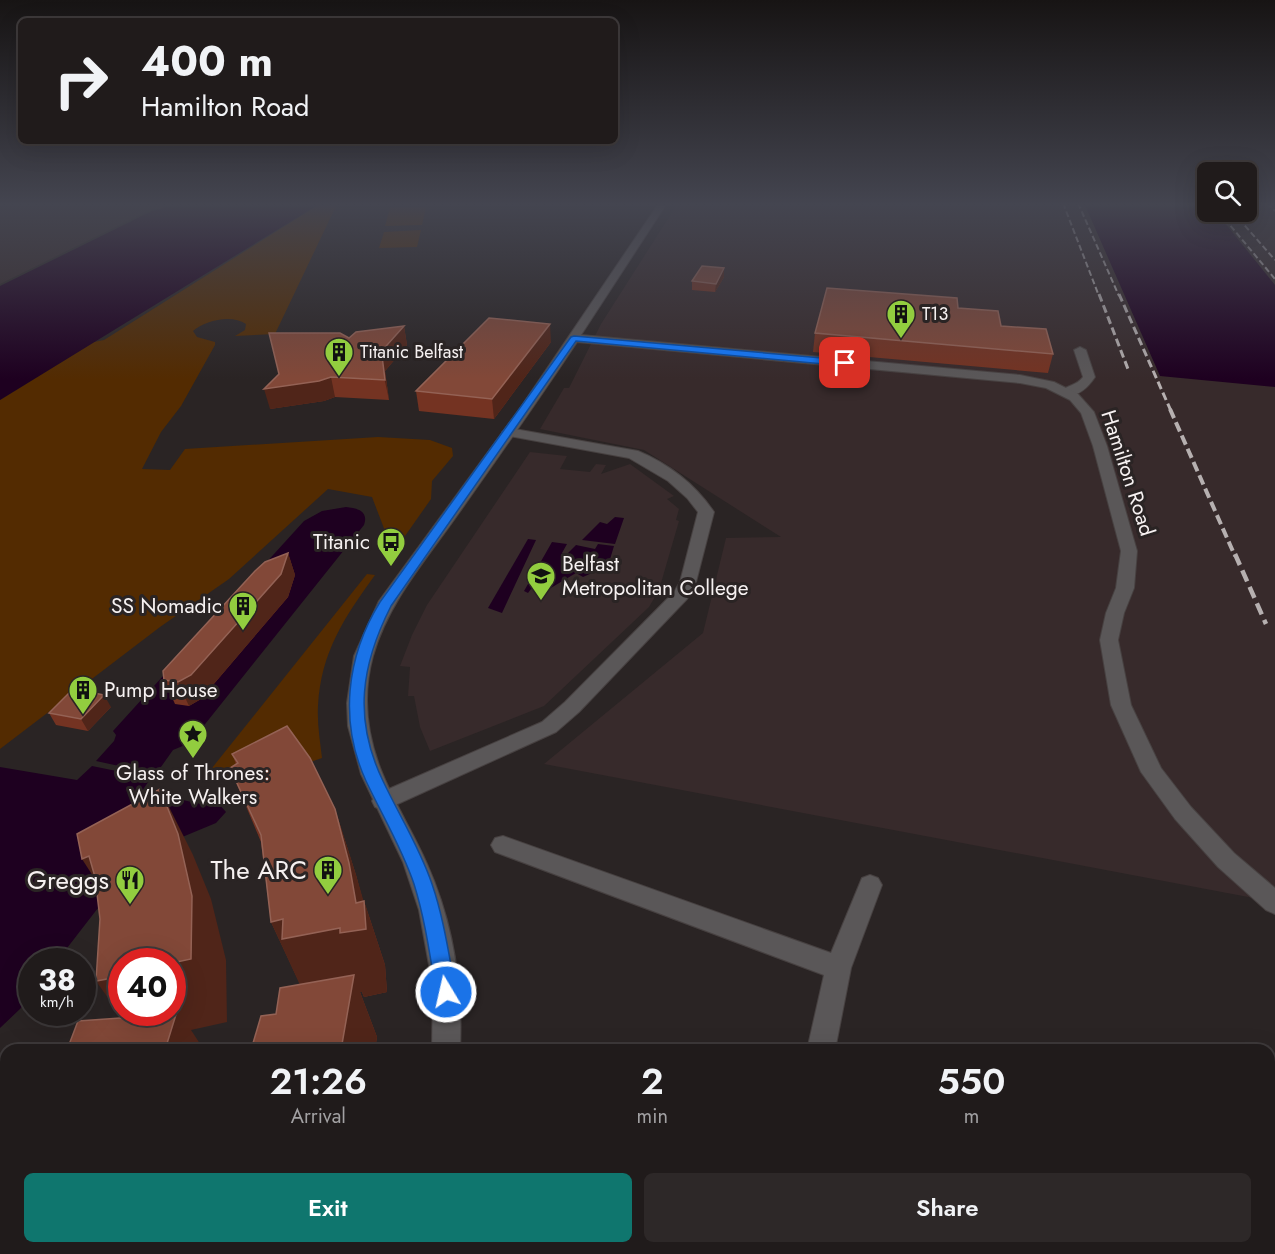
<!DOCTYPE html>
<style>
:root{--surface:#201b1b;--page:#2d2828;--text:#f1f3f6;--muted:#a2a1a3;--line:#3d393a;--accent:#0f766e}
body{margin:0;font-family:Jost,sans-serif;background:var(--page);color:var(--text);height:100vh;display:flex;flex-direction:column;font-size:22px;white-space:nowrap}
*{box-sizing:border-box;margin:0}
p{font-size:20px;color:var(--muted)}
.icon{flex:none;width:33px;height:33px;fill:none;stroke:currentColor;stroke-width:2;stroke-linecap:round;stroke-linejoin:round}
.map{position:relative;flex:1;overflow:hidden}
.sheet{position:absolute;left:0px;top:1044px;width:1275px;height:210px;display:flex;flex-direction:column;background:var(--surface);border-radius:18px 18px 0 0;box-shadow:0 6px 24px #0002,0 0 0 2px var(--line)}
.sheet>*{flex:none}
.guide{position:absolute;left:18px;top:18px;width:600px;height:126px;border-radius:9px;box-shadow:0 6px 24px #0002,0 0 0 2px var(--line);background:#201b1b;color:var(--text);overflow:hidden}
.tools{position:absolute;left:1197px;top:162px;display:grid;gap:12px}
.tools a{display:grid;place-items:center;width:60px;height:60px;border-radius:9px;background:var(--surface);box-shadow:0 6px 24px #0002,0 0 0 2px var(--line);font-size:30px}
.speed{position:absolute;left:18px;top:948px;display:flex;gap:12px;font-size:30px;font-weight:700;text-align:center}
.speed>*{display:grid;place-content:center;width:78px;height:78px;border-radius:50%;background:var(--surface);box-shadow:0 6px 24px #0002,0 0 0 2px var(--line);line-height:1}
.speed small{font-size:15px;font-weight:400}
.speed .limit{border:9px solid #d22;background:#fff;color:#111}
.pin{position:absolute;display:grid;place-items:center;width:51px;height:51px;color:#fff;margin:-26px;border-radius:12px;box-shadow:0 3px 9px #0006}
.me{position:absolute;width:66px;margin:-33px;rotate:351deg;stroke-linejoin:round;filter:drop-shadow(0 0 4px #0008)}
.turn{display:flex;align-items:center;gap:21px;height:126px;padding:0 24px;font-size:27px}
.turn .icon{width:78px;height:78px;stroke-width:2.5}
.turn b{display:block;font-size:42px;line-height:51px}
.eta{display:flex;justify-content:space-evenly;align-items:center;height:102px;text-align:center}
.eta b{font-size:36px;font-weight:600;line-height:42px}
.primary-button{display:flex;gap:12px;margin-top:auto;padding:12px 24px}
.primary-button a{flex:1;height:69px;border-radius:9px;background:var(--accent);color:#fff;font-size:24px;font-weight:600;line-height:69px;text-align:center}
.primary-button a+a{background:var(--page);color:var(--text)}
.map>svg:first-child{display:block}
.built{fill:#372a2b}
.green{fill:#532b01}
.water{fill:#1e0020}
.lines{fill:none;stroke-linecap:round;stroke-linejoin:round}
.minor-casing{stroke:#474141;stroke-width:2}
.tertiary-casing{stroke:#474141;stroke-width:2}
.minor{fill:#5a5758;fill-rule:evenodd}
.tertiary{fill:#5a5758;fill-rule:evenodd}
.rail-far3{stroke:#b6b0b0;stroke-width:2;stroke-dasharray:6 3;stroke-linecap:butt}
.rail-far2{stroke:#b6b0b0;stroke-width:3;stroke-dasharray:8 4;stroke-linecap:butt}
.rail-far1{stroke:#b6b0b0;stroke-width:4;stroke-dasharray:10 4.5;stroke-linecap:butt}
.rail{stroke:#b6b0b0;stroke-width:4.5;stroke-dasharray:12 6;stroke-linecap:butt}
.wall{fill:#743322}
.shaded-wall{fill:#502519}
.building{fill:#824838;stroke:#946255;stroke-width:1.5}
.route{fill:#1a73e8;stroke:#114b97;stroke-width:1.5}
.labels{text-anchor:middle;stroke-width:6;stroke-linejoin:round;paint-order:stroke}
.far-poi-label{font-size:18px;fill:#f6f1f1;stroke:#2a2424;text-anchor:start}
.street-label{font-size:21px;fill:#f6f1f1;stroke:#2a2424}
.poi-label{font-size:21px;fill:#f6f1f1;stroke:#2a2424;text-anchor:end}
.near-poi-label{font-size:26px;fill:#f6f1f1;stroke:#2a2424;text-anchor:end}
</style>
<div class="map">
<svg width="1275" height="1254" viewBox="0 0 1275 1254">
<rect width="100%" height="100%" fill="#2a2424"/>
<g class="built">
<polygon points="15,203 180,203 150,210 0,284 0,209"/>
<polygon points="678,203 1207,203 1208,212 1246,212 1247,203 1275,203 1275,902 544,764 703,633 726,538 781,537 644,450 540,429 564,388 569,388 601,324"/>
<polygon points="530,452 567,456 560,469 590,472 596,464 606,465 601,474 630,464 674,496 667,499 679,509 676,520 679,521 659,590 649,607 544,706 430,751 420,727 414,696 408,696 410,667 400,666 412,635 427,605"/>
</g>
<g class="green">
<path d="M 320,204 L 337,204 L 275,334 L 235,336 L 245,330 L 246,324 C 232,314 205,320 193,331 L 197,337 L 215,342 L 215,345 L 181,406 L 161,432 L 142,469 L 170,470 L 185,449 L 378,437 L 430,440 L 452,448 L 453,456 L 432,481 L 431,499 L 398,546 L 390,544 L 372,497 L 328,489 L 229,579 L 160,627 L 0,749 L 0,400 L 94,342 L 104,340 Z"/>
<polygon points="426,207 422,225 385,226 390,208"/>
<polygon points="421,230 417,247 379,248 384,232"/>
<path d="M 367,574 L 375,575 C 344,618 321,652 318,706 C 317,723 320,741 322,758 L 253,782 L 208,773 Z"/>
</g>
<g class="water">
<polygon points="183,203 321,203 0,400 0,286 152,211"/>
<polygon points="1084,203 1207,203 1208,212 1216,212 1275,285 1275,387 1160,376"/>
<path d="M 346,507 C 357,508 369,511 364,525 L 190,743 L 173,750 L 156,774 L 96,761 L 114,741 L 116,735 L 113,731 L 304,521 L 322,511 Z"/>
<polygon points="615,517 624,518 615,544 582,540 600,522 607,524"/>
<polygon points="528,539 536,540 502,613 488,608"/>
<polygon points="552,542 567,544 562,553 566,555 576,545 595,549 598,544 614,546 608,566 583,577 576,573 544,592 531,589 528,593 524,591"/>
<polygon points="92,766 151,778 142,791 210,806 218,803 226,812 216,823 139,855 57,961 32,962 31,995 20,1009 0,1028 0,767 77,780"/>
</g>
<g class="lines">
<g class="minor-casing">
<g id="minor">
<path d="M 1080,347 L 1086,350 L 1095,377 C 1087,389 1077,398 1062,395 L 1060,392 C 1067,385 1076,386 1083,377 L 1074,350 Z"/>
<path d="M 509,428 L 638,451 C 669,464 695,484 714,512 L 696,582 L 687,599 L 579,712 L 556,732 L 391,807 L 383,810 L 375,807 L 372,801 L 375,795 L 542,722 L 565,702 L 674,592 L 680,582 L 698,512 L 687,498 L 668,481 L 629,458 L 504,435 L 502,432 Z"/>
<polygon points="503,836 831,953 862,878 870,875 878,878 882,885 851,968 835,1050 807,1050 824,975 495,852 491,845 495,838"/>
<rect x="798" y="1248" width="32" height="6"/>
</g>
</g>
<g class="tertiary-casing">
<g id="tertiary">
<path d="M 659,203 L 667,203 L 581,335 L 1020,375 L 1054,382 L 1078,394 L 1094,412 L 1107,446 L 1137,551 L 1134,588 L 1124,613 L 1118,640 L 1131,705 L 1161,768 L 1191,807 L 1234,853 L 1275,888 L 1275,914 L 1266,910 L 1218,867 L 1175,819 L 1141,772 L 1111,705 L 1100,640 L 1106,613 L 1116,588 L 1121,551 L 1093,446 L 1081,413 L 1070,400 L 1046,388 L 1020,383 L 577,342 C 538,401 497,459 456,517 C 425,561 388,603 373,656 C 362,696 367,737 383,775 C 396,806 414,834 427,864 C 453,922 463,987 460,1050 L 432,1050 L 433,987 L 419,910 L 403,862 L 361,774 L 348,726 L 347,703 L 354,656 L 379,601 L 521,407 Z"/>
<polygon points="409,1248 441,1248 440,1254 408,1254"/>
</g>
</g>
<use href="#minor" class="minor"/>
<use href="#tertiary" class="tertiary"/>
<g class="rail-far3">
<polyline points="1063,203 1099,296"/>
<polyline points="1078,203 1119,296"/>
<polyline points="1267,203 1275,211"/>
<polyline points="1219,212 1275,279"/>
<polyline points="1233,212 1275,260"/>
</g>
<g class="rail-far2">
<polyline points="1099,294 1128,369"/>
<polyline points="1119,294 1171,411"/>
</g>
<polyline class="rail-far1" points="1170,409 1235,556"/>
<polyline class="rail" points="1235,554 1266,624"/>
</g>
<g class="wall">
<polygon points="724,268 724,277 715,292 692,290 692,281"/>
<polygon points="958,308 1001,326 1053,354 1048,373 813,352 815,333"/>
<polygon points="404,326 407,345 385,371 389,400 335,397 324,401 270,409 349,338"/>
<polygon points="551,342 494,419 419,411 416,391"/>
<polygon points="288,553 295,575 288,597 201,699 189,706 175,704 164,680"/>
<polygon points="111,707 88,731 56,725 49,713"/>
<polygon points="232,754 335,809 356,875 363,901 364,901 385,965 387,992 364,997 362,992 360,992 377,1037 375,1050 251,1050 276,1014 300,984 271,922 261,842 230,768 236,764"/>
</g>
<g class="shaded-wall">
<polygon points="724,268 724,277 715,292 716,284"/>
<polygon points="550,324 551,342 494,419 492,399"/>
<polygon points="404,326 407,345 385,371 389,400 379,354"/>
<polygon points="331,377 335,397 324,401 270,409 264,389"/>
<polygon points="288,553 295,575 288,597 201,699 189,706 178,682"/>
<polygon points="104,695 111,707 88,731 81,719"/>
<polygon points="160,789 193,855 211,899 226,960 227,1022 191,1030 204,1050 165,1050 140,1043 96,981 122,973 122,1012 172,1012 172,963"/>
<polygon points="335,809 356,875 365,906 364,901 385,965 387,992 364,997 362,992 360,992 377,1037 375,1050 341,1050 300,985 271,922"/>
<polygon points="89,856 124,924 82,859"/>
<polygon points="78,1248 161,1248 158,1254 74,1254"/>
<polygon points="286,1248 336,1248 334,1254 284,1254"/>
</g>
<g class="building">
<polygon points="702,266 724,268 716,284 692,281"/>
<polygon points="827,288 957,298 958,308 998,311 1001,326 1046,329 1053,354 815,333"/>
<polygon points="489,318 550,324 492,399 416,391"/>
<polygon points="404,326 379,354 382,356 385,380 331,377 319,381 264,389 279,374 269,333 340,333 349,338 356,332"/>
<polygon points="288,553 281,574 191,675 178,682 164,680 163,671 255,571 265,562"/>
<polygon points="73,689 104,695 81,719 49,713"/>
<polygon points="287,726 310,758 335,809 349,863 356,903 364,901 366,929 340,933 340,928 282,939 283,919 271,922 261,835 230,768 238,763 232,754"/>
<polygon points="160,789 178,834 192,896 191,959 172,963 172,962 122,962 122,973 119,974 118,977 96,981 100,919 95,877 89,856 82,859 77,834"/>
<polygon points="354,975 341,1050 251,1050 261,1016 276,1014 280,988"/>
<polygon points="178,1008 165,1050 67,1050 78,1021 135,1017 156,1012 172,1012 172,1009"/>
<polygon points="6,1183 6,1248 78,1248 74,1254 0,1254 0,1192"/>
<polygon points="177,1248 286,1248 284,1254 174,1254"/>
<polygon points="488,1248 780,1248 780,1254 486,1254"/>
</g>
<linearGradient id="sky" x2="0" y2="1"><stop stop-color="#171414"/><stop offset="0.54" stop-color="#444550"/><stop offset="1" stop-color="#444550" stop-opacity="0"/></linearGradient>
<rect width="1275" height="379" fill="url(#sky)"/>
<path class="route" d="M 574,336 L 845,360 L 850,363 L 845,366 L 576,341 L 391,606 C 361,665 353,719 383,781 C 399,815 420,848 432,884 C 444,919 449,956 456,992 L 453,998 L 446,1001 L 439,998 L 436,992 C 430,956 425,919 414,884 C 402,848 382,815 366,781 C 339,722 346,657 380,602 L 571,337 Z"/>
<defs>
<g id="building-pin" transform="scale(1.5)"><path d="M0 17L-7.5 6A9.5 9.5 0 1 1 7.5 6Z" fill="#92cd3f" stroke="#2a2424"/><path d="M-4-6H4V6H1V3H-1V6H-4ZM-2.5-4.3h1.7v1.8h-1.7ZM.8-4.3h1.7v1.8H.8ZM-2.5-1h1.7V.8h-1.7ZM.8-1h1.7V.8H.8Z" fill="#111"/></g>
<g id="bus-pin" transform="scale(1.5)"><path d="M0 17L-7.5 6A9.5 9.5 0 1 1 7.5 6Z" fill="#92cd3f" stroke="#2a2424"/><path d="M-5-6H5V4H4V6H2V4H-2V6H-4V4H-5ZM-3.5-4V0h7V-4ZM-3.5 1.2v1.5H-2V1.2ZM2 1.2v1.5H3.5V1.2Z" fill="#111"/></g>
<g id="university-pin" transform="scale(1.5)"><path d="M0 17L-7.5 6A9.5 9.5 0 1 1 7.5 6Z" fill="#92cd3f" stroke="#2a2424"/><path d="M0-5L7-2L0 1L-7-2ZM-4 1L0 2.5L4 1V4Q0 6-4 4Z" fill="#111"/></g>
<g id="sight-pin" transform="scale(1.5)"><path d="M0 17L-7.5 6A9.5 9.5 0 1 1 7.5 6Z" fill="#92cd3f" stroke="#2a2424"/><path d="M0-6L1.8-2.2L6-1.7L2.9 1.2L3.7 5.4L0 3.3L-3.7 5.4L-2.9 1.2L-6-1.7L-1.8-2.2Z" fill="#111"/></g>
<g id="restaurant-pin" transform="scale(1.5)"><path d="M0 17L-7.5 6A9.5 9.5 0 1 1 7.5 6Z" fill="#92cd3f" stroke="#2a2424"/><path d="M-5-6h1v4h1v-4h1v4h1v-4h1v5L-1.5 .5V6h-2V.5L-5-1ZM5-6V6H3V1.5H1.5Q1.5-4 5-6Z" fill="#111"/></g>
</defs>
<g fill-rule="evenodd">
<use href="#building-pin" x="901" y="314"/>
<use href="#building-pin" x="339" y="352"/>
<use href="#bus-pin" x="391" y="542"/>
<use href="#university-pin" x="541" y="576"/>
<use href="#building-pin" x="243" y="606"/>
<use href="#building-pin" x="83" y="690"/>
<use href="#sight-pin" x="193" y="734"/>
<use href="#building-pin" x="328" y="870"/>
<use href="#restaurant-pin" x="130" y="880"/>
</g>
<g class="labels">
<g class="far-poi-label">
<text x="922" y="320">T13</text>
<text x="360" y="358">Titanic Belfast</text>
</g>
<g class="street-label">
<text transform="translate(1128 473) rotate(72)" y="7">Hamilton Road</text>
</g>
<g class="poi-label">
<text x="370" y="549">Titanic</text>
<text x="562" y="571" text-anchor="start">Belfast<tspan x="562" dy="24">Metropolitan College</tspan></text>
<text x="222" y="613">SS Nomadic</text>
<text x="104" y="697" text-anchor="start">Pump House</text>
<text x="193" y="780" text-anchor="middle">Glass of Thrones:<tspan x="193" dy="24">White Walkers</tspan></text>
</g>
<g class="near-poi-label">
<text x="307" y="879">The ARC</text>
<text x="109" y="889">Greggs</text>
</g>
</g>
</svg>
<div class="tools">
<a><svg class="icon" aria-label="search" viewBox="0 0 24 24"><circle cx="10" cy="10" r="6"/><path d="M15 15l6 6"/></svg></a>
</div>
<div class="speed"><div>38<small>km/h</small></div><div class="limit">40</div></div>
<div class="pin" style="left:845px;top:363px;background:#d93025"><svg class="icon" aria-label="arrive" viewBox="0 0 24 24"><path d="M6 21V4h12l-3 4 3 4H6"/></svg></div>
<svg class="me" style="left:446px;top:992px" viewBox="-20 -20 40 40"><circle r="17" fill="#1a73e8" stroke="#fff" stroke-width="3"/><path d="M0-11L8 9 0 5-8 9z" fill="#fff"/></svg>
<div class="guide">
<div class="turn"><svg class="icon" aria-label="right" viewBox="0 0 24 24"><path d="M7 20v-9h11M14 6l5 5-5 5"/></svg><div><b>400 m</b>Hamilton Road</div></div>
</div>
<section class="sheet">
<div class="eta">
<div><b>21:26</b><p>Arrival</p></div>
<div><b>2</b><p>min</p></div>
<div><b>550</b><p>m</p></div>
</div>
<div class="primary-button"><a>Exit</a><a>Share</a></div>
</section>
</div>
